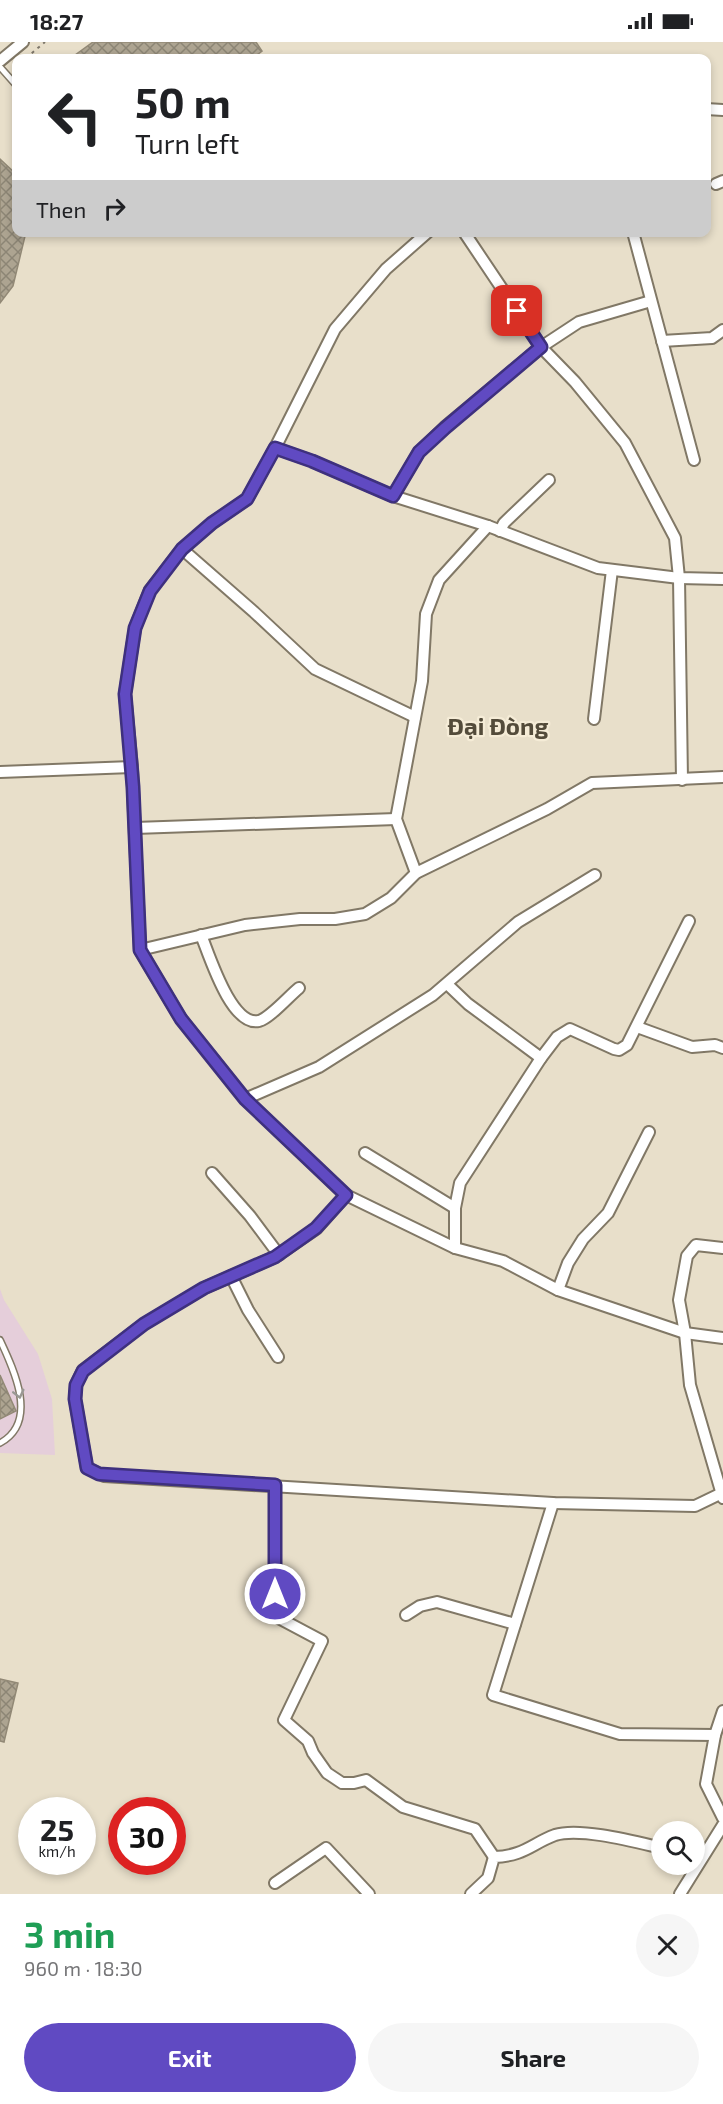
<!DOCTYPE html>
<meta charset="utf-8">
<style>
:root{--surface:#fff;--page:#f6f6f6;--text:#202124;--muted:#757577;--accent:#604ac2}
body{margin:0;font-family:"Exo 2",sans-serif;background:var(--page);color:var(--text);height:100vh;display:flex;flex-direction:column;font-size:22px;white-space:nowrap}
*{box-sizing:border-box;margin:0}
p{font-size:20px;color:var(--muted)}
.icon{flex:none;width:33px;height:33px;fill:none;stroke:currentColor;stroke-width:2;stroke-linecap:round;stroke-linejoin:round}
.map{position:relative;height:1852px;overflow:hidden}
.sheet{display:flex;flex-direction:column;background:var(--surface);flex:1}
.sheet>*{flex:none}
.banner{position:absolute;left:12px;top:12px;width:699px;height:183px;border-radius:12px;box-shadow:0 3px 9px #0003;background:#fff;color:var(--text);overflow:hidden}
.fabs{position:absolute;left:651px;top:1779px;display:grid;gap:12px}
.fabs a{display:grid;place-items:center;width:54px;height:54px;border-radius:50%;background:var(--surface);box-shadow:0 3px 9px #0003;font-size:30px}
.speed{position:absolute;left:18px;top:1755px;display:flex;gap:12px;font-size:30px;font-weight:700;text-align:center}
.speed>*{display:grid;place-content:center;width:78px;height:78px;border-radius:50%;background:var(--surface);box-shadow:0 3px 9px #0003;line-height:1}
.speed small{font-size:15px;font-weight:400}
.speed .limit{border:9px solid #d22;background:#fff;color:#111}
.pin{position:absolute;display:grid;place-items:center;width:51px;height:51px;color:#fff;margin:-26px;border-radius:12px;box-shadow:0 3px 9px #0006}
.me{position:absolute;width:66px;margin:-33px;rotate:0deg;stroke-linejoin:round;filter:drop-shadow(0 0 4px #0008)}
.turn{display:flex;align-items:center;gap:21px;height:126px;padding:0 24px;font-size:27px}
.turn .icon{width:78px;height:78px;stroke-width:2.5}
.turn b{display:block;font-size:42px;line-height:51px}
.then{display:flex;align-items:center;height:57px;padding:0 24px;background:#0003;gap:12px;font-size:22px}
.round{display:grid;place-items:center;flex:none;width:63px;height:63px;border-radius:32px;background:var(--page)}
.summary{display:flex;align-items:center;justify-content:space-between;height:102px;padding:0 24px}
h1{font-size:36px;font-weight:700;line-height:45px;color:#1e9e55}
.cta{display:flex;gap:12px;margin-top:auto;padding:12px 24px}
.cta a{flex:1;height:69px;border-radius:36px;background:var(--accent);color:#fff;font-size:24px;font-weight:700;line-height:69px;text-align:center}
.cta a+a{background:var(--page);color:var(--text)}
.status{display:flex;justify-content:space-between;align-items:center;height:42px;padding:0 30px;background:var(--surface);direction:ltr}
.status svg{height:16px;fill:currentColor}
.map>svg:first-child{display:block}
.education{fill:#e5ceda}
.building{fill:url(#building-cross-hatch);stroke:#928976;stroke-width:1.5}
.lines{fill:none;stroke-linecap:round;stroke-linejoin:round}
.service-casing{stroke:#817866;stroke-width:8}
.minor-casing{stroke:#817866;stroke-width:14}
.path{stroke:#7c7568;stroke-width:2;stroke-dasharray:3 4.5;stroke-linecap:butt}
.service{stroke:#fff;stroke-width:5}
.minor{stroke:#fff;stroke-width:10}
.oneway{stroke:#999894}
.route-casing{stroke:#3e307e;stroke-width:15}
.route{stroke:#604ac2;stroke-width:10}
.labels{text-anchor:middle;stroke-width:4.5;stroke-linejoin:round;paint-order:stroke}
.quarter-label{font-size:24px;font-weight:bold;fill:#534b3a;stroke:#f5ecd7}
</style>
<div class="status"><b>18:27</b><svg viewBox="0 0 49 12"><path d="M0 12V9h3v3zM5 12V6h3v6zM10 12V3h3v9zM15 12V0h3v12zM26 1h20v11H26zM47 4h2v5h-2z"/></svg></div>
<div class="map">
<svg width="723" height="1852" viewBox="0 0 723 1852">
<defs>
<pattern id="building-cross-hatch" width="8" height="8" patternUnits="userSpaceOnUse" patternTransform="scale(1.5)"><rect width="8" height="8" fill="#ada491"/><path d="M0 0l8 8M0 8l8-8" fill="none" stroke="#8c8575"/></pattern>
</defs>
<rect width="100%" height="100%" fill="#e8dfca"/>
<polygon class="education" points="0,1247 4,1258 38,1312 52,1357 55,1413 0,1411"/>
<g class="building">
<polygon points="93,0 256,0 262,9 253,16 71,16"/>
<polygon points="0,117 16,132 16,190 26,190 13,244 0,261"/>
<polygon points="0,1333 16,1369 0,1377"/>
<polygon points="0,1637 18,1641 4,1700 0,1699"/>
</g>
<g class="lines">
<g class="service-casing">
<g id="service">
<polyline points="0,25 16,43"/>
<path d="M 0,1298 C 14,1328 39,1380 0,1401"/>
</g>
</g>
<g class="minor-casing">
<g id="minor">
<polyline points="0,19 23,0"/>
<polyline points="706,67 723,68"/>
<polyline points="716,142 723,139"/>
<polyline points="428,190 386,227 335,287 275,406 247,457 212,481 182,507 150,548 135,586 125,652 132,725 140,908 181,977 245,1057 346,1153 455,1206 503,1219 558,1248 685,1291 723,1296"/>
<polyline points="464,190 541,305 575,340 625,401 675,496 679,536 682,738"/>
<polyline points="633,190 694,418"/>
<polyline points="662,299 712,296 723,288"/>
<polyline points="275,406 312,419 393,454 488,484 598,526 679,536 723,537"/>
<polyline points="393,454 419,410 445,385 541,305 579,280 651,259"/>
<polyline points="500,489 504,481 549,438"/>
<polyline points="182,507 254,570 315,627 415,675"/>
<polyline points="594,677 612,528"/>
<polyline points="0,730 132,725"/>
<polyline points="135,786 396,777"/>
<polyline points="416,831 396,777 422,639 426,572 439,538 488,484"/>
<path d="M 201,893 C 209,912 231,985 259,979 C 270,976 289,954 299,946"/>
<polyline points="140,908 245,883 300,877 335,877 365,872 391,856 416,831 547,767 592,741 723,735"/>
<polyline points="447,942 468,962 541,1016"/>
<polyline points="637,985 692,1005 715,1003 723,1006"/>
<polyline points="245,1057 319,1025 433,953 518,880 595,833"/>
<polyline points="365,1111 455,1166"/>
<polyline points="212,1131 250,1174 279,1213"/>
<polyline points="346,1153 316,1187 275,1215 204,1246 144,1282 83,1328 76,1343 75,1357 87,1426 104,1434 553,1461 695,1464 722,1451"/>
<polyline points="455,1206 455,1166 460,1141 541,1016 557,995 570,987 614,1007 619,1008 627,1003 689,879"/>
<polyline points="231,1234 248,1268 278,1315"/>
<polyline points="558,1248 568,1221 583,1197 608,1171 649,1090"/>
<polyline points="275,1443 275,1574 322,1599 284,1678 308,1699 313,1711 327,1731 342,1741 354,1741 366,1738 403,1765 475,1787 494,1815"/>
<polyline points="723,1456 690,1343 685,1291 679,1258 687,1214 696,1203 723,1206"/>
<polyline points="553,1461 493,1653 620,1692 715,1693"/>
<polyline points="406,1573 420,1564 437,1560 515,1582"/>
<polyline points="723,1669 715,1693 706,1742 723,1776"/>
<polyline points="275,1841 326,1806 369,1852"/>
<path d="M 471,1852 L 488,1836 L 494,1815 C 524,1814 531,1802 555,1793 C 580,1785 636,1800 662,1806"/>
<polyline points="680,1852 723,1783"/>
</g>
</g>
<polyline class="path" points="26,16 45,0"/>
<use href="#service" class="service"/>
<use href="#minor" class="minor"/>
</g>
<defs><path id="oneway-chevron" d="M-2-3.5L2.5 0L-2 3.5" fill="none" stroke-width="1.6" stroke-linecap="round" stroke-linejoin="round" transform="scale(1.5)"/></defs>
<use class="oneway" href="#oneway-chevron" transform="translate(19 1352) rotate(76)"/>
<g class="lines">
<g class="route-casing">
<polyline id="route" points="275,1552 275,1443 99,1432 87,1426 75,1357 76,1343 83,1329 144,1282 204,1246 275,1215 316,1186 346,1153 245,1057 181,977 140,908 133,745 125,652 135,586 150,549 182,507 212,481 247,457 275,406 312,419 393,454 419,410 445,386 541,305 517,269"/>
</g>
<use href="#route" class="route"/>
</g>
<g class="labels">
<g class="quarter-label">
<text x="498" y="693">Đại Đòng</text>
</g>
</g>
</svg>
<div class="fabs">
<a><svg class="icon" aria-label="search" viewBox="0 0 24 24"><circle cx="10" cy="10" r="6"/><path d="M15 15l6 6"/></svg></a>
</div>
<div class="speed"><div>25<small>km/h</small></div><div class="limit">30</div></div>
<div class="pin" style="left:517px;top:269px;background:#d93025"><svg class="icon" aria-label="arrive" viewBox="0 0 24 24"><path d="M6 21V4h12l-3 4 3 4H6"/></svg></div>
<svg class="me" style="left:275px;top:1552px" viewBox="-20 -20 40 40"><circle r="17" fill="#604ac2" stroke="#fff" stroke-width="3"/><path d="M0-11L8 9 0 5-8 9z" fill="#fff"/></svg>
<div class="banner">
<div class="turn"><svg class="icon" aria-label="left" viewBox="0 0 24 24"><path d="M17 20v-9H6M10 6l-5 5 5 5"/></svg><div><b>50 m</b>Turn left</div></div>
<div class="then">Then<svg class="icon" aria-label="right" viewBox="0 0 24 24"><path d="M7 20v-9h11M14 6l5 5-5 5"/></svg></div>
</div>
</div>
<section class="sheet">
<div class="summary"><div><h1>3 min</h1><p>960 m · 18:30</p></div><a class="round"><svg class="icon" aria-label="close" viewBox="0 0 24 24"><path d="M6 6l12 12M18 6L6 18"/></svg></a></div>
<div class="cta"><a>Exit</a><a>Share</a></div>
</section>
